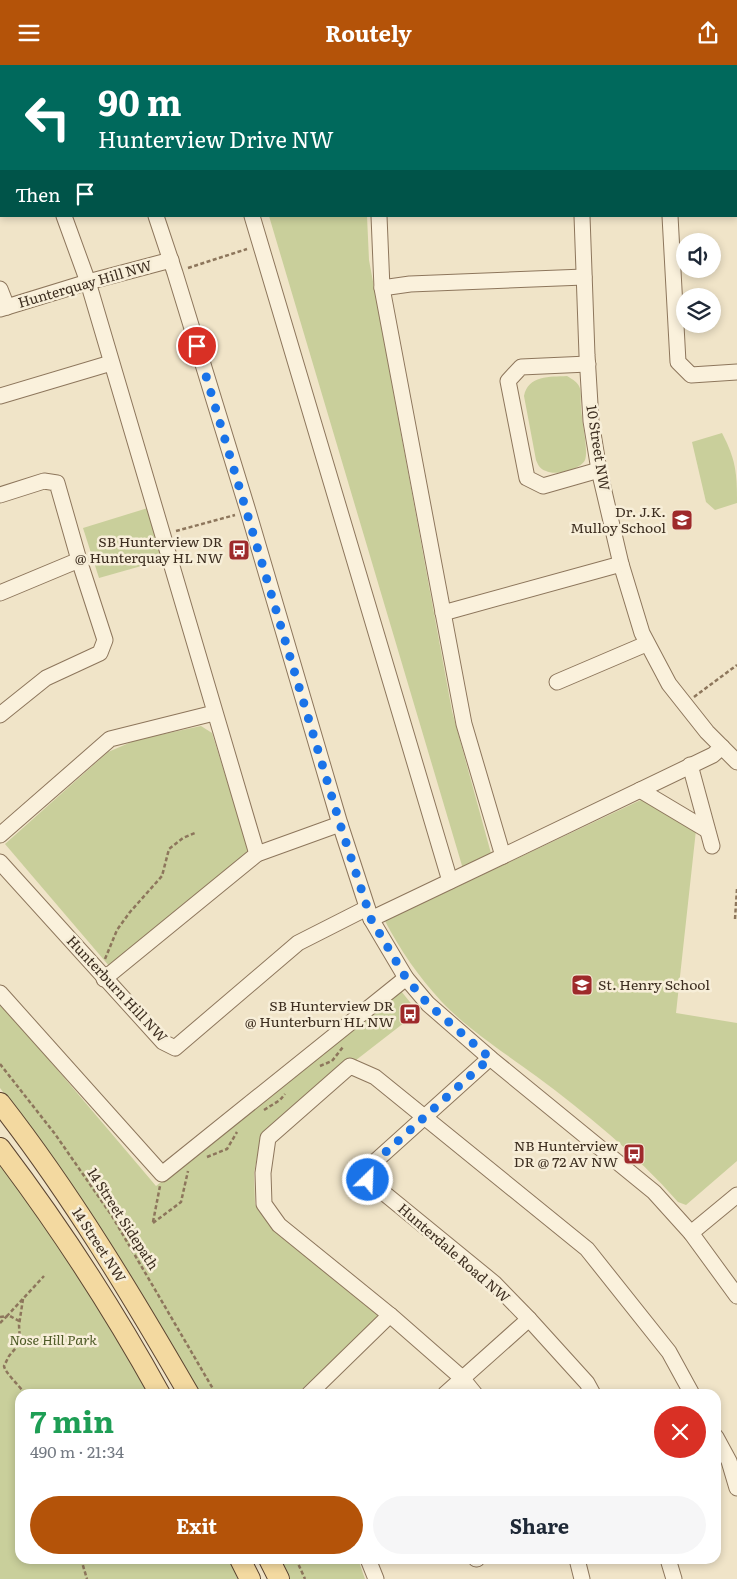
<!DOCTYPE html>
<meta charset="utf-8">
<style>
:root{--surface:#fff;--page:#f6f6f7;--text:#1f2937;--muted:#747a83;--accent:#b45309}
body{margin:0;font-family:Literata,serif;background:var(--page);color:var(--text);height:100vh;display:flex;flex-direction:column;font-size:19px;white-space:nowrap}
*{box-sizing:border-box;margin:0}
p{font-size:16px;color:var(--muted)}
.icon{flex:none;width:28px;height:28px;fill:none;stroke:currentColor;stroke-width:2;stroke-linecap:round;stroke-linejoin:round}
.map{position:relative;flex:1;overflow:hidden}
.side{position:absolute;left:15px;top:1324px;width:706px;height:175px;display:flex;flex-direction:column;background:var(--surface);border-radius:15px;box-shadow:0 2px 8px #0003}
.side>*{flex:none}
.guide{position:absolute;left:0px;top:0px;width:738px;height:152px;box-shadow:0 2px 8px #0003;background:#00695c;color:#fff;overflow:hidden}
.buttons{position:absolute;left:676px;top:168px;display:grid;gap:10px}
.buttons a{display:grid;place-items:center;width:45px;height:45px;border-radius:50%;background:var(--surface);box-shadow:0 2px 8px #0003;font-size:25px}
.pin{position:absolute;display:grid;place-items:center;width:42px;height:42px;color:#fff;margin:-21px;border:2px solid #fff;border-radius:50%;box-shadow:0 1px 5px #0007}
.me{position:absolute;width:55px;margin:-28px;rotate:24deg;stroke-linejoin:round;filter:drop-shadow(0 0 4px #0008)}
.turn{display:flex;align-items:center;gap:18px;height:105px;padding:0 15px;font-size:22px}
.turn .icon{width:65px;height:65px;stroke-width:2.5}
.turn b{display:block;font-size:35px;line-height:42px}
.then{display:flex;align-items:center;height:48px;padding:0 15px;background:#0003;gap:10px;font-size:19px}
.round{display:grid;place-items:center;flex:none;width:52px;height:52px;border-radius:26px;background:var(--page)}
.summary{display:flex;align-items:center;justify-content:space-between;height:85px;padding:0 15px}
h1{font-size:30px;font-weight:700;line-height:38px;color:#1e9e55}
.button{display:flex;gap:10px;margin-top:auto;padding:10px 15px}
.button a{flex:1;height:58px;border-radius:30px;background:var(--accent);color:#fff;font-size:20px;font-weight:700;line-height:58px;text-align:center}
.button a+a{background:var(--page);color:var(--text)}
header{display:flex;justify-content:space-between;align-items:center;height:65px;padding:0 15px;background:var(--accent);color:#fff;font-size:22px;font-weight:700}
.map>svg:first-child{display:block}
.green{fill:#c9cf9b}
.lines{fill:none;stroke-linecap:round;stroke-linejoin:round}
.minor-casing{stroke:#8d765c;stroke-width:17}
.major-casing{stroke:#5b4430;stroke-width:22}
.path{stroke:#8d765c;stroke-width:2.5;stroke-dasharray:4 2.5;stroke-linecap:butt}
.minor{stroke:#faf1dc;stroke-width:15}
.major{stroke:#f3d9a0;stroke-width:20}
.route{stroke:#1a73e8;stroke-width:9;stroke-dasharray:0 16.2}
.labels{text-anchor:middle;stroke-width:5;stroke-linejoin:round;paint-order:stroke}
.street-label{font-size:14px;fill:#3d2e20;stroke:#f7eed8}
.poi-label{font-size:14px;fill:#3d2e20;stroke:#f7eed8;text-anchor:end}
.park-label{font-size:14px;font-style:italic;fill:#4d5a26;stroke:#f7eed8}
</style>
<header><svg class="icon" aria-label="menu" viewBox="0 0 24 24"><path d="M4 6h16M4 12h16M4 18h16"/></svg>Routely<svg class="icon" aria-label="share" viewBox="0 0 24 24"><path d="M12 15V3M7 8l5-5 5 5M5 13v7h14v-7"/></svg></header>
<div class="map">
<svg width="737" height="1514" viewBox="0 0 737 1514">
<rect width="100%" height="100%" fill="#f0e4c8"/>
<g class="green">
<polygon points="221,0 362,0 362,1 222,1"/>
<polygon points="269,151 367,151 369,195 452,646 492,792 463,804"/>
<path d="M 567,311 C 572,314 576,316 579,321 C 582,327 580,335 581,341 C 581,352 589,387 585,395 C 580,405 555,411 546,406 C 540,404 538,400 536,395 L 524,331 C 528,310 550,312 567,311 Z"/>
<path d="M 722,368 C 736,395 737,408 737,438 L 715,445 L 706,437 L 692,377 Z"/>
<polygon points="151,442 166,494 99,513 83,463"/>
<polygon points="201,661 212,668 248,783 245,792 110,902 5,779 108,687 136,675"/>
<path d="M 645,733 L 696,765 L 676,948 L 737,958 L 737,1096 L 686,1140 L 678,1137 C 636,1089 587,1049 536,1011 C 506,989 466,963 441,936 C 419,912 400,885 385,856 Z"/>
<polygon points="401,926 418,947 262,1068 254,1108 255,1139 277,1165 380,1251 297,1329 200,1329 127,1204 45,1081 0,1023 0,937 156,1121"/>
<path d="M 0,1099 C 53,1173 104,1249 148,1329 L 20,1329 L 20,1494 L 229,1494 L 238,1514 L 0,1514 Z"/>
<polygon points="279,1494 358,1494 365,1514 288,1514"/>
</g>
<g class="lines">
<g class="minor-casing">
<g id="minor">
<polyline points="8,0 8,1"/>
<polyline points="104,0 104,1"/>
<polyline points="207,0 208,1"/>
<polyline points="577,0 577,1"/>
<polyline points="736,18 737,18"/>
<polyline points="64,151 88,217 257,789"/>
<polyline points="156,151 175,208 248,446 340,759 371,854 406,913 428,939 490,993 654,1127 691,1168 737,1231"/>
<polyline points="252,151 450,816"/>
<polyline points="379,151 382,223 464,659 503,791 713,690 722,682"/>
<polyline points="582,151 587,290 591,356 599,405 621,499 642,568 669,619 707,667 737,697"/>
<polyline points="670,151 678,297 691,310 737,307"/>
<polyline points="382,223 410,219 584,212"/>
<polyline points="0,224 7,242"/>
<polyline points="0,244 88,217 171,195"/>
<polyline points="588,299 521,302 508,316 527,413 543,421 599,405"/>
<polyline points="0,331 111,298"/>
<polyline points="0,430 44,416 57,418 79,495 105,575 100,588 46,613 0,650"/>
<polyline points="0,528 79,495"/>
<polyline points="443,548 621,499"/>
<polyline points="557,617 646,579"/>
<polyline points="690,700 712,781"/>
<polyline points="640,725 707,765"/>
<polyline points="0,770 110,674 214,648"/>
<polyline points="0,797 163,977 175,983 298,878 367,843"/>
<polyline points="371,854 503,791"/>
<polyline points="104,914 257,789 340,759"/>
<polyline points="0,928 162,1109 406,913"/>
<polyline points="490,993 369,1102 368,1115 494,1218 529,1254 587,1318 593,1329"/>
<polyline points="691,1168 737,1130"/>
<polyline points="309,1329 390,1250"/>
<polyline points="445,1329 529,1254"/>
<polyline points="475,1329 462,1313 390,1250 279,1160 264,1139 263,1108 268,1073 350,1001 375,1012 587,1184 669,1287 692,1329"/>
<polyline points="716,1372 729,1396 737,1423"/>
<polyline points="368,1494 376,1514"/>
<polyline points="476,1494 477,1494"/>
<polyline points="577,1494 582,1514"/>
<polyline points="668,1494 674,1514"/>
</g>
</g>
<g class="major-casing">
<g id="major">
<path d="M 0,1038 C 71,1129 131,1229 189,1329"/>
<path d="M 0,1083 C 59,1161 113,1244 160,1329"/>
<polyline points="240,1494 250,1514"/>
<polyline points="269,1494 279,1514"/>
</g>
</g>
<g class="path">
<polyline points="188,203 247,184"/>
<polyline points="176,466 235,450"/>
<polyline points="694,632 737,600"/>
<polyline points="735,854 737,824"/>
<polyline points="105,894 117,865 130,847 162,811 169,784 183,773 195,768"/>
<polyline points="0,999 55,1069 112,1151 216,1329"/>
<polyline points="320,1001 332,996 343,982"/>
<polyline points="264,1045 280,1035 285,1029"/>
<polyline points="207,1092 227,1084 237,1067"/>
<polyline points="153,1157 160,1121"/>
<polyline points="153,1158 181,1137 188,1106"/>
<path d="M 23,1234 L 19,1260 L 20,1278 L 9,1291 L 4,1301 C 5,1308 20,1321 25,1329"/>
<polyline points="0,1252 7,1251 44,1211"/>
<polyline points="0,1258 7,1251 10,1251 19,1256"/>
<polyline points="81,1494 87,1514"/>
<polyline points="296,1494 305,1514"/>
</g>
<use href="#minor" class="minor"/>
<use href="#major" class="major"/>
</g>
<g class="lines">
<polyline class="route" points="197,281 340,759 371,854 406,913 428,939 490,993 369,1102 368,1115"/>
</g>
<defs>
<g id="school-square" transform="scale(1.125)"><rect x="-9" y="-9" width="18" height="18" rx="4" fill="#9e2a2b" stroke="#f7eed8"/><path d="M0-5L7-2L0 1L-7-2ZM-4 1L0 2.5L4 1V4Q0 6-4 4Z" fill="#fff"/></g>
<g id="bus-square" transform="scale(1.125)"><rect x="-9" y="-9" width="18" height="18" rx="4" fill="#9e2a2b" stroke="#f7eed8"/><path d="M-5-6H5V4H4V6H2V4H-2V6H-4V4H-5ZM-3.5-4V0h7V-4ZM-3.5 1.2v1.5H-2V1.2ZM2 1.2v1.5H3.5V1.2Z" fill="#fff"/></g>
</defs>
<g fill-rule="evenodd">
<use href="#school-square" x="682" y="455"/>
<use href="#bus-square" x="239" y="485"/>
<use href="#school-square" x="582" y="920"/>
<use href="#bus-square" x="410" y="949"/>
<use href="#bus-square" x="634" y="1089"/>
</g>
<g class="labels">
<g class="street-label">
<text transform="translate(85 219) rotate(-16)" y="5">Hunterquay Hill NW</text>
<text transform="translate(598 383) rotate(81)" y="5">10 Street NW</text>
<text transform="translate(117 924) rotate(47)" y="5">Hunterburn Hill NW</text>
<text transform="translate(123 1154) rotate(57)" y="5">14 Street Sidepath</text>
<text transform="translate(99 1180) rotate(57)" y="5">14 Street NW</text>
<text transform="translate(454 1188) rotate(41)" y="5">Hunterdale Road NW</text>
</g>
<g class="poi-label">
<text x="666" y="452">Dr. J.K.<tspan x="666" dy="16">Mulloy School</tspan></text>
<text x="223" y="482">SB Hunterview DR<tspan x="223" dy="16">@ Hunterquay HL NW</tspan></text>
<text x="598" y="925" text-anchor="start">St. Henry School</text>
<text x="394" y="946">SB Hunterview DR<tspan x="394" dy="16">@ Hunterburn HL NW</tspan></text>
<text x="618" y="1086">NB Hunterview<tspan x="618" dy="16">DR @ 72 AV NW</tspan></text>
</g>
<g class="park-label">
<text x="53" y="1280">Nose Hill Park</text>
</g>
</g>
</svg>
<div class="buttons">
<a><svg class="icon" aria-label="sound" viewBox="0 0 24 24"><path d="M4 9h4l5-4v14l-5-4H4zM17 9q2 3 0 6"/></svg></a>
<a><svg class="icon" aria-label="layers" viewBox="0 0 24 24"><path d="M12 4l9 5-9 5-9-5zM3 14l9 5 9-5"/></svg></a>
</div>
<div class="pin" style="left:197px;top:281px;background:#d93025"><svg class="icon" aria-label="arrive" viewBox="0 0 24 24"><path d="M6 21V4h12l-3 4 3 4H6"/></svg></div>
<svg class="me" style="left:368px;top:1115px" viewBox="-20 -20 40 40"><circle r="17" fill="#1a73e8" stroke="#fff" stroke-width="3"/><path d="M0-11L8 9 0 5-8 9z" fill="#fff"/></svg>
<div class="guide">
<div class="turn"><svg class="icon" aria-label="left" viewBox="0 0 24 24"><path d="M17 20v-9H6M10 6l-5 5 5 5"/></svg><div><b>90 m</b>Hunterview Drive NW</div></div>
<div class="then">Then<svg class="icon" aria-label="arrive" viewBox="0 0 24 24"><path d="M6 21V4h12l-3 4 3 4H6"/></svg></div>
</div>
<section class="side">
<div class="summary"><div><h1>7 min</h1><p>490 m · 21:34</p></div><a class="round" style="background:#d93025;color:#fff"><svg class="icon" aria-label="close" viewBox="0 0 24 24"><path d="M6 6l12 12M18 6L6 18"/></svg></a></div>
<div class="button"><a>Exit</a><a>Share</a></div>
</section>
</div>
